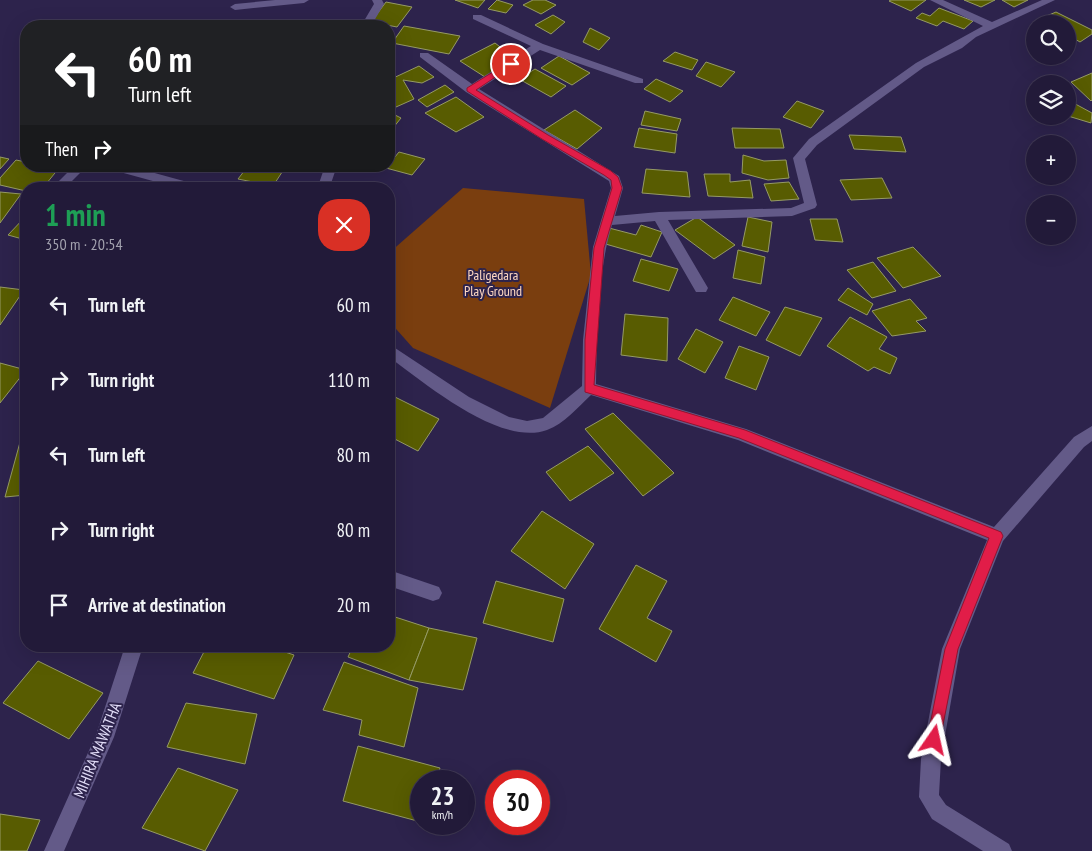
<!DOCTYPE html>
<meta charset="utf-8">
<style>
:root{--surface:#221a39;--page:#2e2744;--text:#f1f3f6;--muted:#a2a1ae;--line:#3f3853}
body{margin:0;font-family:"PT Sans Narrow",sans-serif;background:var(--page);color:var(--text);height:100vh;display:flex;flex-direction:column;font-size:19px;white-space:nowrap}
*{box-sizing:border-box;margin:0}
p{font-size:16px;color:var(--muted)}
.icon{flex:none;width:28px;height:28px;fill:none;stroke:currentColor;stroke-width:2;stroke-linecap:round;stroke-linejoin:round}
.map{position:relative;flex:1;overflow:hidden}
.panel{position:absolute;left:20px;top:182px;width:375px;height:470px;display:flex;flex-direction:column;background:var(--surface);border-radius:20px;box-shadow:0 5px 20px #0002,0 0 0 1px var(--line)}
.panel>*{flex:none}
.guide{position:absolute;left:20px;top:20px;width:375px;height:152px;border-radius:20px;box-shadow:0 5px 20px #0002,0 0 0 1px var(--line);background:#202124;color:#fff;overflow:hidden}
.tools{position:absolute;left:1026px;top:15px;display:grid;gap:10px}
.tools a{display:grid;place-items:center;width:50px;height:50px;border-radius:50%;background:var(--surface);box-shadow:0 5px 20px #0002,0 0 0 1px var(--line);font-size:25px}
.speed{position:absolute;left:410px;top:770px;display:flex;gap:10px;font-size:25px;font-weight:700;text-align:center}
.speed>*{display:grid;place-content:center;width:65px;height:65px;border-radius:50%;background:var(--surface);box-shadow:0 5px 20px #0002,0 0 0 1px var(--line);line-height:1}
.speed small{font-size:12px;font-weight:400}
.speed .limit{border:8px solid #d22;background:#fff;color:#111}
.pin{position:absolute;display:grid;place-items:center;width:42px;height:42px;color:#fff;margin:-21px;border:2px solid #fff;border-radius:50%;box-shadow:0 1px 5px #0007}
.me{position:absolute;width:55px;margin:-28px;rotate:11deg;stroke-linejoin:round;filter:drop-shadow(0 0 4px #0008)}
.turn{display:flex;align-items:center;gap:18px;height:105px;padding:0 25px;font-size:22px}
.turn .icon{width:65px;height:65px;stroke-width:2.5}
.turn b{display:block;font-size:35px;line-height:42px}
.then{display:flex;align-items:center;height:48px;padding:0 25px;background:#0003;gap:10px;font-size:19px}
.round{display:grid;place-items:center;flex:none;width:52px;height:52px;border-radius:20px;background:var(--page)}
.head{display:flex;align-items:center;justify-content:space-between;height:85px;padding:0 25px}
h1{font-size:30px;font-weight:600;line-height:38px;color:#1e9e55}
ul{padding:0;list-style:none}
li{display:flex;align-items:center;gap:15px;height:75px;padding:0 25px}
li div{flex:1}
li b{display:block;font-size:19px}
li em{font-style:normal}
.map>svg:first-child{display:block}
.green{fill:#7a3e0f}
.building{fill:#585c01;stroke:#959a65}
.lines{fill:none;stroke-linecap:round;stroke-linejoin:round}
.street{fill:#635a88;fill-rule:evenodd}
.route{fill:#e11d48;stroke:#92132f}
.labels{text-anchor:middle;stroke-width:4;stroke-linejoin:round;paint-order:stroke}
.park-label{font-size:14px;fill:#ffd9c2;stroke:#2d234c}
.near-street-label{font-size:16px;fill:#e1dcf7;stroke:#2d234c}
</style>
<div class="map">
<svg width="1092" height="851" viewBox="0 0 1092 851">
<rect width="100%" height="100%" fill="#2d234c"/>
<polygon class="green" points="463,188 584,199 591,275 550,408 413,348 389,321 389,253"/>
<g class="building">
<polygon points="455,0 485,0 478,8"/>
<polygon points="497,0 513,5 506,13 488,9"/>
<polygon points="533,0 545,0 556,5 541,14 523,5"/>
<polygon points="891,0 926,0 911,11 889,1"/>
<polygon points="964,0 995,0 981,7"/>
<polygon points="1002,0 1028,0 1014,7"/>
<polygon points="386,2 412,7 397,27 371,22"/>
<polygon points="939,8 973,21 964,29 943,21 937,26 916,18 922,13 930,16"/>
<polygon points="1056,12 1092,30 1092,34 1080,42 1068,35 1068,24 1050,24 1042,18"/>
<polygon points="553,15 565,22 551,34 535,25"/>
<polygon points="404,26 460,36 449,54 392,43"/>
<polygon points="590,28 610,38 599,50 583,42"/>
<polygon points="495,43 516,59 485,77 460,61"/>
<polygon points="675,52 698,60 692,70 663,61"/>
<polygon points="559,56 590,73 572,85 541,68"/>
<polygon points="706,62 735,72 721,87 696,76"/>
<polygon points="419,66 434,77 422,83 403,80 414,99 396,107 389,105 389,80"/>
<polygon points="535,69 566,86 551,97 519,79"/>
<polygon points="1092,73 1092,100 1091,101 1071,82"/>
<polygon points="656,79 683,91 670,102 644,89"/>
<polygon points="445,85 454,92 427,107 418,100"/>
<polygon points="456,97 484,117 456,132 425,113"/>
<polygon points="1068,100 1092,113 1091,123 1068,116"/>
<polygon points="797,101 824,111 811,128 783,117"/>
<polygon points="575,110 602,128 577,149 544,130"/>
<polygon points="645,111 681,119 677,131 641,125"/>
<polygon points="389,112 401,118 389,133"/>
<polygon points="639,128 677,134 675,153 634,147"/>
<polygon points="732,128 780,129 784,148 735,148"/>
<polygon points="849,135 901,137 906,152 854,149"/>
<polygon points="399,152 425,159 412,175 386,168"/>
<polygon points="743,155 764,161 786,160 789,178 768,180 742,173"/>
<polygon points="0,157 9,159 0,169"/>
<polygon points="16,160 26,162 26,166 59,168 42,189 26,189 26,191 0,185 0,178"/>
<polygon points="248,166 286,166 273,186 238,179"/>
<polygon points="646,169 687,172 690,197 642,193"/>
<polygon points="704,174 730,174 730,182 750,180 753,198 708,196"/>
<polygon points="882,178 892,198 851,200 840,180"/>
<polygon points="136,182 172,189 130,189"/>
<polygon points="789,182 799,199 771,201 764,184"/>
<polygon points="0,192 21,194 0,223"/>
<polygon points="26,216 26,240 8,235"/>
<polygon points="697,217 735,245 714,259 675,230"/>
<polygon points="748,217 772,222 768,252 742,246"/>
<polygon points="810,219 837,219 843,242 815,240"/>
<polygon points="641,225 662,232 651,257 602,243 609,228 636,235"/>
<polygon points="913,247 941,276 903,288 877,258"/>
<polygon points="738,250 765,257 761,284 733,278"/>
<polygon points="641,259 678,269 669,291 633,281"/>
<polygon points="873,262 896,291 872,298 847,270"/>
<polygon points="0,287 24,290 0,325"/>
<polygon points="848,288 873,304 867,315 838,300"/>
<polygon points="733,297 770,312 756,336 719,320"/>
<polygon points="910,299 927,318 916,321 926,331 892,336 872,311"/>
<polygon points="785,307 822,318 800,356 766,340"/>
<polygon points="625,314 668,318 667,361 621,355"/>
<polygon points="850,317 887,337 879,349 897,358 890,374 874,367 868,371 827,346"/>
<polygon points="696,329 723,342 705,373 678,359"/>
<polygon points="739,346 769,357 756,390 725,378"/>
<polygon points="0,363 26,370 0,403"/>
<polygon points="389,394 439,419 418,451 389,436"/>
<polygon points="613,413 674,473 643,496 585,429"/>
<polygon points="22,435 26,435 26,495 5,497"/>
<polygon points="588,446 614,473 570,501 546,472"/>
<polygon points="542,511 594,544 565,589 511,551"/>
<polygon points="636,565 667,581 647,618 672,631 656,662 599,629"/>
<polygon points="496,581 564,599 553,642 483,623"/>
<polygon points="389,615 429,628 409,680 348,657 353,646 389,646"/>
<polygon points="429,628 477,638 463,690 409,680"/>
<polygon points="207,646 267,646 294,655 274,699 193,673"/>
<polygon points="38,661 103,693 69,739 3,703"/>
<polygon points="344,662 418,688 404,747 359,735 362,720 323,710"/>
<polygon points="186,703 257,714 245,764 167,747"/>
<polygon points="358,746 440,768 436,781 421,781 421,822 343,801"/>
<polygon points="178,768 238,790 205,851 142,828"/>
<polygon points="0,814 40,820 27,851 0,851"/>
</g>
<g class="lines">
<g class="street">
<polygon points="275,0 309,0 304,3 235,10 230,7 235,4"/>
<polygon points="372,0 382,0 384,4 371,26 361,26 374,4"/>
<path d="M 930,0 L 943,0 L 992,22 L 1042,0 L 1055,0 L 976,37 L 962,48 L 924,67 L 817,145 L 805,159 L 817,205 L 815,208 L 792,216 L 668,220 L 708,288 L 706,292 L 696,292 L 655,221 L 612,225 C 597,275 597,332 596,384 L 746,429 L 994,527 L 1074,437 L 1092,426 L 1092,441 L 1084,447 L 1003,541 L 960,649 L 941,759 L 939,795 L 946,805 L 1009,844 L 1012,851 L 983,851 L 932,819 L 919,797 L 921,759 L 942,649 L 987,540 L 738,440 L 591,395 C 578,407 564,424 547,430 C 500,447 425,383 389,357 L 389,344 L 469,397 L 509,417 L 527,421 L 543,418 L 582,386 L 583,340 L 593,247 L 611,188 L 609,181 L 466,92 L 420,57 L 420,53 L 428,53 L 472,84 L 531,46 L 473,19 L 473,15 L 481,15 L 543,44 L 643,79 L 643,83 L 635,83 L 540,50 L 479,89 L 619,176 L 623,188 L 615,216 L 659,212 L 791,208 L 804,203 L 793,158 L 809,139 L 916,63 L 983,26 Z"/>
<polygon points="74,166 87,166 67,186 59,186 57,183"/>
<polygon points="107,166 129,166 202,186 204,189 182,189 109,169"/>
<polygon points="325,166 337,166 329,189 317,189"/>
<polygon points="389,570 439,587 442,593 439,599 433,601 389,586"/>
<polygon points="125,646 143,646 114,737 64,851 44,851 96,735"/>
</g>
</g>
<polygon class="route" points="509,62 515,64 476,90 548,135 611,171 618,177 622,188 604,248 594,385 745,430 1001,532 1003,536 958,649 939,745 934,747 929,745 927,740 945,649 989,538 739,438 585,392 585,340 594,248 612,188 611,180 604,175 542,139 467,91 467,88"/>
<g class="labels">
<g class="park-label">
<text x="493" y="280">Paligedara<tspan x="493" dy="16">Play Ground</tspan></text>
</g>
<g class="near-street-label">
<text transform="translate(97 750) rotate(-68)" y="6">MIHIRA MAWATHA</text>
</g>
</g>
</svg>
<div class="tools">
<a><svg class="icon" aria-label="search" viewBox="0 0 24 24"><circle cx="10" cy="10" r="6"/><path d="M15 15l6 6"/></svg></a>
<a><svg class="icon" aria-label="layers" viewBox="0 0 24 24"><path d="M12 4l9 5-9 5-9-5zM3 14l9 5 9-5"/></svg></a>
<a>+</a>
<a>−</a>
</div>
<div class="speed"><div>23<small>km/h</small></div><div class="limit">30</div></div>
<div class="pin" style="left:511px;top:64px;background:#d93025"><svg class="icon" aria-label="arrive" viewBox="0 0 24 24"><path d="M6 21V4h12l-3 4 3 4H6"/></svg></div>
<svg class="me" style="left:934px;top:740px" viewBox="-20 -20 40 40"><path d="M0-17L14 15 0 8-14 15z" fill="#e11d48" stroke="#fff" stroke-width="4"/></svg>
<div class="guide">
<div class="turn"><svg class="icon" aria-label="left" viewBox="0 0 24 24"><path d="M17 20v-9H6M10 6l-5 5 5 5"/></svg><div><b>60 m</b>Turn left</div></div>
<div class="then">Then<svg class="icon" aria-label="right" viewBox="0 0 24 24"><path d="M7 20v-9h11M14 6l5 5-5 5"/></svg></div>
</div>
<section class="panel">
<div class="head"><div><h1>1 min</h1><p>350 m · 20:54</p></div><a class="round" style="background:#d93025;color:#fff"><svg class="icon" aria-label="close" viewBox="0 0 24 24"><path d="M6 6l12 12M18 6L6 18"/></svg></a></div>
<ul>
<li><svg class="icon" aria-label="left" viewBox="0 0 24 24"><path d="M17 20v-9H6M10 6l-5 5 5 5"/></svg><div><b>Turn left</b></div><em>60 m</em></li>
<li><svg class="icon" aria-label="right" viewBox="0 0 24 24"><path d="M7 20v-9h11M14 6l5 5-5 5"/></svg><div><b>Turn right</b></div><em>110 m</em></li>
<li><svg class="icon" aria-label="left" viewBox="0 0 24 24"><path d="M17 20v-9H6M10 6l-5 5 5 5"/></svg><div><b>Turn left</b></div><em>80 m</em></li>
<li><svg class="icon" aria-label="right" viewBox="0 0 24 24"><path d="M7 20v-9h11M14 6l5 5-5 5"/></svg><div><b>Turn right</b></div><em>80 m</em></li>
<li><svg class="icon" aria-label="arrive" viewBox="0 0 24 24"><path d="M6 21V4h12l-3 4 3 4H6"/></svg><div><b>Arrive at destination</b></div><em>20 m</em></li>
</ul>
</section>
</div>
